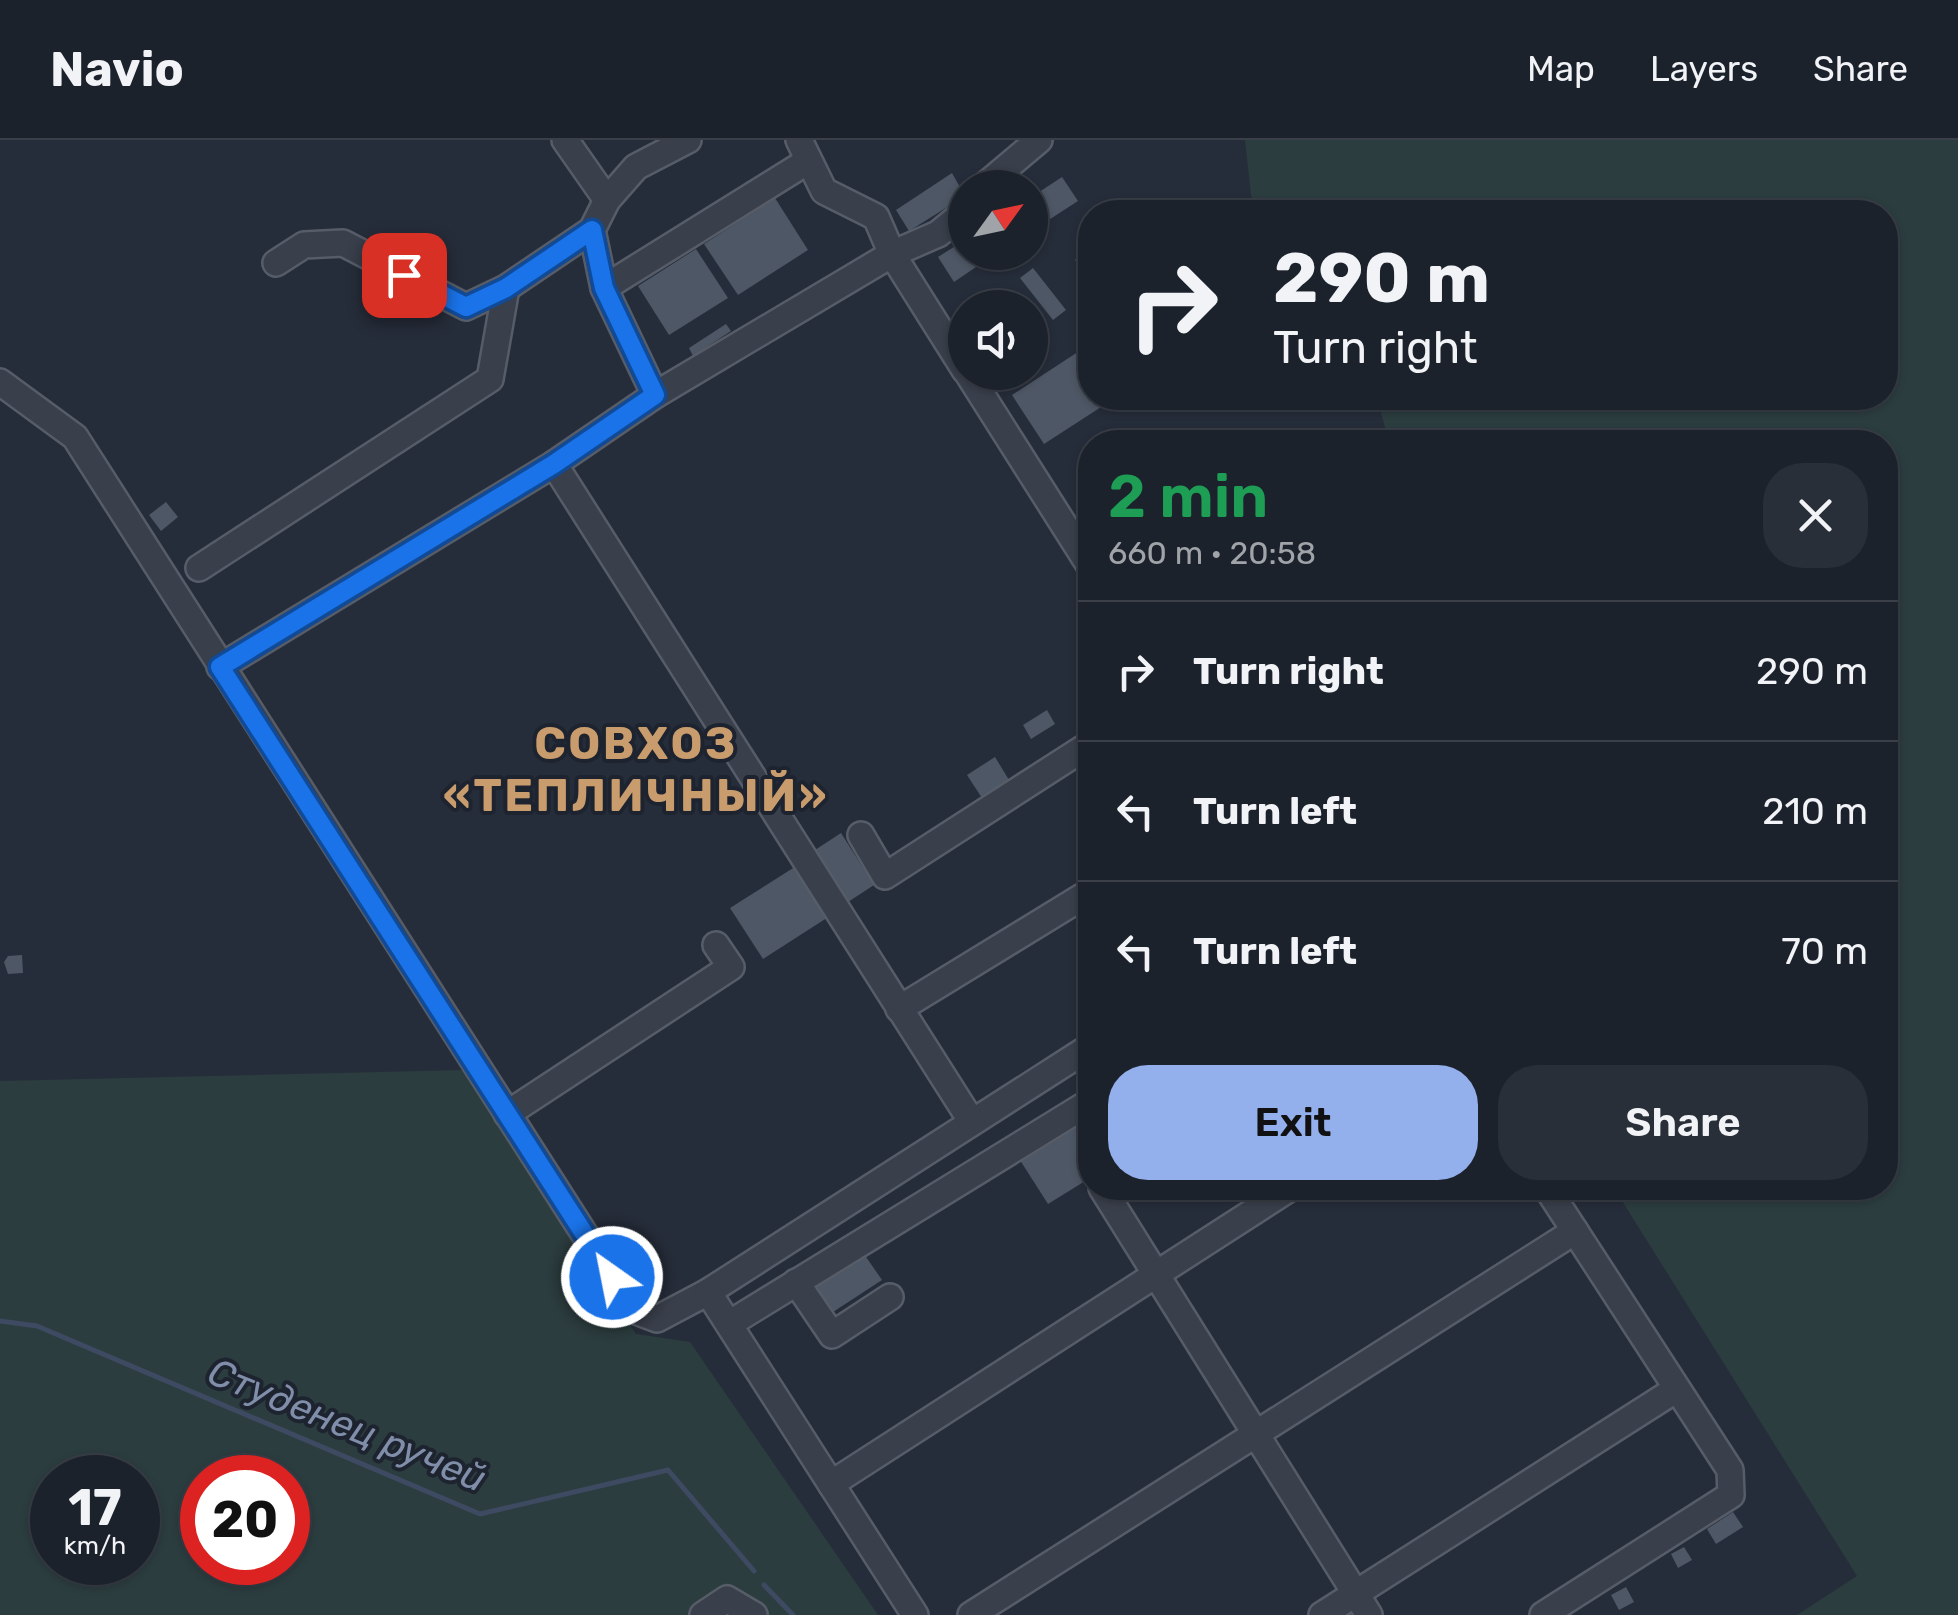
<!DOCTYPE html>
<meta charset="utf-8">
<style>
:root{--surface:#1c222c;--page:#292f38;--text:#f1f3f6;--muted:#a0a4a9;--line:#3a3f48;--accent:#93afec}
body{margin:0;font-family:Rubik,sans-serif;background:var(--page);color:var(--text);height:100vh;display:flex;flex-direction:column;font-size:38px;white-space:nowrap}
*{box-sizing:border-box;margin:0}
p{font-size:32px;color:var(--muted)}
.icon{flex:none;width:55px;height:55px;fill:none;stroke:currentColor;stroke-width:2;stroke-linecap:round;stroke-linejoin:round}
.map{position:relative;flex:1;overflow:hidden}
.sheet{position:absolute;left:1078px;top:290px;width:820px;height:770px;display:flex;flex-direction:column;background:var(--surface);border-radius:40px;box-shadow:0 2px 8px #0004,0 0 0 2px var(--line)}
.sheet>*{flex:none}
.hud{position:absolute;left:1078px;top:60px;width:820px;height:210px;border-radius:40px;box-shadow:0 2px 8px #0004,0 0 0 2px var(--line);background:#1c222c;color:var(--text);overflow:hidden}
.needle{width:65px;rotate:57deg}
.controls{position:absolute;left:948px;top:30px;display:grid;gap:20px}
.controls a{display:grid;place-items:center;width:100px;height:100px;border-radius:50%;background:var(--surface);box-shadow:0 2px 8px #0004,0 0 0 2px var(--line);font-size:50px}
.speed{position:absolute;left:30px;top:1315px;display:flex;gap:20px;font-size:50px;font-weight:700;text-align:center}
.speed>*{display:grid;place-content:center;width:130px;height:130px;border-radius:50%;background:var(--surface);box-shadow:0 2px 8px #0004,0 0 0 2px var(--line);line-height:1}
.speed small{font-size:25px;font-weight:400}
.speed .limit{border:15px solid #d22;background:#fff;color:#111}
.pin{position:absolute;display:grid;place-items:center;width:85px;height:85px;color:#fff;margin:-42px;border-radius:20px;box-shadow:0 5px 15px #0006}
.me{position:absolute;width:110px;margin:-55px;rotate:327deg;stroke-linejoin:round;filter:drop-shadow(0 0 8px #0008)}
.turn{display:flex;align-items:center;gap:35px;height:210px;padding:0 30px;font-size:45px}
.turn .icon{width:130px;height:130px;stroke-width:2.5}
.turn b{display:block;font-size:70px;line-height:85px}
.round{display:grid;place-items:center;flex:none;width:105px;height:105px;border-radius:40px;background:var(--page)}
.head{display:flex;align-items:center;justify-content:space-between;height:170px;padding:0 30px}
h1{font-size:60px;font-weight:600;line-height:75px;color:#1e9e55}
.primary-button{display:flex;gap:20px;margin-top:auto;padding:20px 30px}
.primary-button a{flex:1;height:115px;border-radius:40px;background:var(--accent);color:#111;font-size:40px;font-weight:600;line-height:115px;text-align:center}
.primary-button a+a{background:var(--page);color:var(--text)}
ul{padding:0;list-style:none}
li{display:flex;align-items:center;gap:30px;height:140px;padding:0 30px;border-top:2px solid var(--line)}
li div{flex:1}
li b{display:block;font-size:38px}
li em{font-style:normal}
header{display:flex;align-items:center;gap:60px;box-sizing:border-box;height:140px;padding:0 50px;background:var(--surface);border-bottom:2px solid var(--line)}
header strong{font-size:48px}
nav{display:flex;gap:55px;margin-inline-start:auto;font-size:35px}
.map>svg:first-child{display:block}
.green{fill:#2c3d3f;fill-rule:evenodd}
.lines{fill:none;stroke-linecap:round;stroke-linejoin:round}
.stream{stroke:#3d4a61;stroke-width:5}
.building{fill:#4e5765}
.minor-casing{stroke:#575d68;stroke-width:30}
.minor{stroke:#393f4b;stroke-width:25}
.route-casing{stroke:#114b97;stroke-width:25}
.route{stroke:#1a73e8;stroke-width:18}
.labels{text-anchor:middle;stroke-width:8;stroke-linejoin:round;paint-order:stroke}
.water-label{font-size:38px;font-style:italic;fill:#808eaa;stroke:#1e242f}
.district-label{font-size:45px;font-weight:bold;letter-spacing:2.5px;fill:#c99c6d;stroke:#1e242f}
</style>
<header>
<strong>Navio</strong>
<nav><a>Map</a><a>Layers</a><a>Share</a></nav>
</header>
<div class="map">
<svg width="1958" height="1475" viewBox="0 0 1958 1475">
<rect width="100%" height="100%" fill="#262d3a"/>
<g class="green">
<polygon points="1245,0 1958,0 1958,1475 1797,1475 1857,1436 1614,1048 1885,1048 1885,302 1389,302 1377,258 1885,258 1885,72 1253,72"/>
<path d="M 465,930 L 636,1194 L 690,1202 L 878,1475 L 0,1475 L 0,941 ZM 52,1338 L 138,1338 L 138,1422 L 52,1422 ZM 202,1338 L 288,1338 L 288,1422 L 202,1422 Z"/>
</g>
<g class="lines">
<g class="stream">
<polyline points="0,1181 37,1186 480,1374 668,1330 754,1431"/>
<polyline points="764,1445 793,1475"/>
</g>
</g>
<g class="building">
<polygon points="952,33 965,56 909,91 896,70"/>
<polygon points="1062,37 1078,61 1030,92 1030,58"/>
<polygon points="775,58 808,110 738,155 704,104"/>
<polygon points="965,100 965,112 998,112 954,142 938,117"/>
<polygon points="696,109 728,158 669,195 638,146"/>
<polygon points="1090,109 1090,142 1075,120"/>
<polygon points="1033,128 1066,170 1053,180 1020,138"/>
<polygon points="726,184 731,191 693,216 689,208"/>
<polygon points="1090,204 1090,258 1115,258 1044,304 1012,255"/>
<polygon points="166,362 178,377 161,391 149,375"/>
<polygon points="1047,570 1055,584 1031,599 1023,585"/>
<polygon points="995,617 1009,640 982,658 967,635"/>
<polygon points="841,693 874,745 848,762 815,710"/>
<polygon points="801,723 833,774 763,819 730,768"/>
<polygon points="22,815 23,833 8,834 4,822 8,816"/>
<polygon points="1090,970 1090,1038 1048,1064 1018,1017"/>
<polygon points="864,1114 882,1140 833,1172 816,1145"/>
<polygon points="1733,1372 1743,1387 1716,1404 1707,1389"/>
<polygon points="1684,1407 1692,1420 1678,1428 1671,1414"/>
<polygon points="1626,1447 1634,1462 1619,1470 1611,1455"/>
</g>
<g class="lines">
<g class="minor-casing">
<g id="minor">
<polyline points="565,0 607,60"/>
<polyline points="799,0 824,51 876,77 892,114 965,230"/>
<polyline points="982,48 1039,0"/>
<polyline points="592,90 604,148 655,255"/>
<polyline points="276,123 304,105 343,103 466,167 506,148 592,90 607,60 636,27 688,0"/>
<polyline points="604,148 808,21"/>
<polyline points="967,232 1090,426"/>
<polyline points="0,242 75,297 633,1170 657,1179 708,1152 1090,907"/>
<polyline points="554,324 972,982"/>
<polyline points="199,428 490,239 506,148"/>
<polyline points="220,527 554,324 655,255 892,114 938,94 965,72"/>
<polyline points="861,695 885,736 1090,604"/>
<polyline points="899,869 1090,752"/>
<polyline points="507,974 731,827 716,805"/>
<polyline points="1102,1048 1369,1475"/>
<polyline points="796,1142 832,1195 890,1157"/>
<polyline points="708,1152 915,1475"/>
<polyline points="729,1184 1090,962"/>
<polyline points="831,1344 1290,1048"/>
<polyline points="703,1475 727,1459 754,1475"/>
<polyline points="971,1475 1575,1091"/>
<polyline points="1322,1475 1675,1250"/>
<polyline points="1543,1475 1731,1355 1730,1330 1547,1048"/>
</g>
</g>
<use href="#minor" class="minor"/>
</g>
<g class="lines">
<g class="route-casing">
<polyline id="route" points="404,135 466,167 506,148 592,90 604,148 655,255 554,324 220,527 612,1137"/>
</g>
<use href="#route" class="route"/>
</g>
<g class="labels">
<g class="water-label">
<text transform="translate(347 1285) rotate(22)" y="13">Студенец ручей</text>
</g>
<g class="district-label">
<text x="636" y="619">СОВХОЗ<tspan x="636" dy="52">«ТЕПЛИЧНЫЙ»</tspan></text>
</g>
</g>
</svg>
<div class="controls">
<a><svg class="needle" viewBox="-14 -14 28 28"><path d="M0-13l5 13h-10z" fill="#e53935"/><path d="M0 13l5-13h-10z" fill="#a0a4a9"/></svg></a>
<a><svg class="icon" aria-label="sound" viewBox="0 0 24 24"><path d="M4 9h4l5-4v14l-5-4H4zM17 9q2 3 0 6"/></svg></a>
</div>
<div class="speed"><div>17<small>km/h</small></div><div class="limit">20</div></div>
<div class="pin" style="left:404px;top:135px;background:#d93025"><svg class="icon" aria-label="arrive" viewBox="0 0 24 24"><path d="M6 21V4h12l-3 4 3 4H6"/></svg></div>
<svg class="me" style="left:612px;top:1137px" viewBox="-20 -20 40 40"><circle r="17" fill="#1a73e8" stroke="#fff" stroke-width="3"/><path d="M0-11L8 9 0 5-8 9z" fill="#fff"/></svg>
<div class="hud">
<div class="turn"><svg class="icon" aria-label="right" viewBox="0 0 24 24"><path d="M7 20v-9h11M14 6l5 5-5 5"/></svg><div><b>290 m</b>Turn right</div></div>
</div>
<section class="sheet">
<div class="head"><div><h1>2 min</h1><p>660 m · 20:58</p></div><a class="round"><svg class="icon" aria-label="close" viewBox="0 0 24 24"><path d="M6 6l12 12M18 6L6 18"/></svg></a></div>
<ul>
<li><svg class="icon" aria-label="right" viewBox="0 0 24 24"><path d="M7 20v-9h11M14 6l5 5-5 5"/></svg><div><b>Turn right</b></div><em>290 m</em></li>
<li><svg class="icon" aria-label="left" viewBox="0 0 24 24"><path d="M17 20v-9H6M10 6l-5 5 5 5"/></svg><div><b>Turn left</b></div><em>210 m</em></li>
<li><svg class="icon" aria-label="left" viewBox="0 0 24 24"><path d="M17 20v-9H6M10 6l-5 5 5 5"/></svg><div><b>Turn left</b></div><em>70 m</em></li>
</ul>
<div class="primary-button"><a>Exit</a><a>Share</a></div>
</section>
</div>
